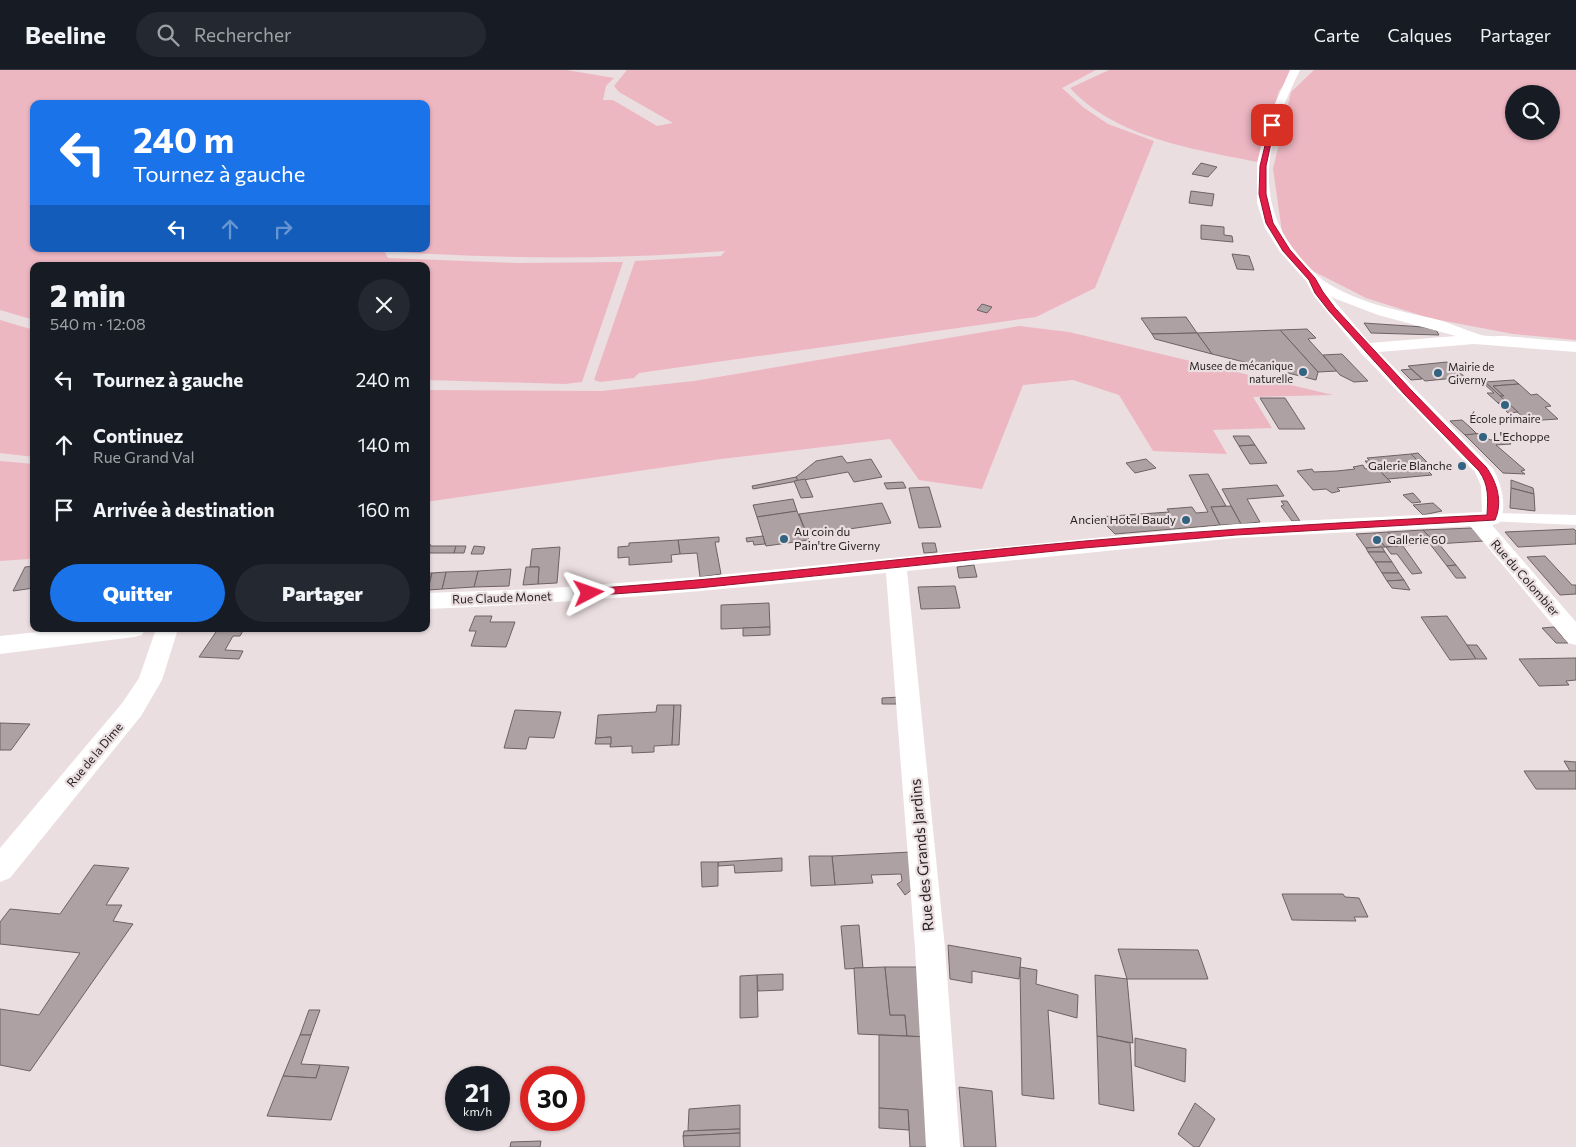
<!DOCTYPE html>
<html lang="fr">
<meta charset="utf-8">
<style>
:root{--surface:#171b24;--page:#242831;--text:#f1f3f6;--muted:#9ea1a6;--line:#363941;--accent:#1a73e8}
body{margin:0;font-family:Commissioner,sans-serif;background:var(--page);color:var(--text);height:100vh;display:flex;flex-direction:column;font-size:19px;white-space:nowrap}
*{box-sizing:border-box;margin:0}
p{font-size:16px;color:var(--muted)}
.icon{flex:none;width:28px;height:28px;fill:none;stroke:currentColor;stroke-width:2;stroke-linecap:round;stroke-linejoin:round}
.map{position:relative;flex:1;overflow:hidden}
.panel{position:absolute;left:30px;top:192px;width:400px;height:370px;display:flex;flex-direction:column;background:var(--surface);border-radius:10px;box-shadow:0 1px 4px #0004}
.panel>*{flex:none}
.banner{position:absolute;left:30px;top:30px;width:400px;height:152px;border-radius:10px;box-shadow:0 1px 4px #0004;background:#1a73e8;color:#fff;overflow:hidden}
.controls{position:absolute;left:1505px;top:15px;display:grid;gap:10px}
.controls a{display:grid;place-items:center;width:55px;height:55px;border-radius:50%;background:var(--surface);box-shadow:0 1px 4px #0004;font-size:25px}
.speed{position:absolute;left:445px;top:996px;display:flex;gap:10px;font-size:25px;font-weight:700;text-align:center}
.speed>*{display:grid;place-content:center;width:65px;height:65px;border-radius:50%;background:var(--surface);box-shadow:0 1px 4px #0004;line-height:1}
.speed small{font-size:12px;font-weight:400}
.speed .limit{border:8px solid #d22;background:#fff;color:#111}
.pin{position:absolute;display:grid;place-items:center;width:42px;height:42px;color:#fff;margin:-21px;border-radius:10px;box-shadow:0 2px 8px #0006}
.me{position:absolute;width:55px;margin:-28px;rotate:86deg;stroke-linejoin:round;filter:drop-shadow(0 0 4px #0008)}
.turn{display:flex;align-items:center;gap:18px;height:105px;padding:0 20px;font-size:22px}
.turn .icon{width:65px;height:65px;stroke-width:2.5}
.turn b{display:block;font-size:35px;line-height:42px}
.lanes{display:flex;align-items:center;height:48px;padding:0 20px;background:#0003;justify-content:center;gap:25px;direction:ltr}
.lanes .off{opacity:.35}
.round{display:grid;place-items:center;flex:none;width:52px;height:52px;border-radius:26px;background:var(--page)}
.headline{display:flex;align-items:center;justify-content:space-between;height:85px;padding:0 20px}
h1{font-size:30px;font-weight:800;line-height:38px}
.action{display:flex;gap:10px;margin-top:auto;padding:10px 20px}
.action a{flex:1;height:58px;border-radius:30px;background:var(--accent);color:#fff;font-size:20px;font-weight:800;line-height:58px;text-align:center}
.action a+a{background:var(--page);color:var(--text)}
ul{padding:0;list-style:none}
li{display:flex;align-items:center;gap:15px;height:65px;padding:0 20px}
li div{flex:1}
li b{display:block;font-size:19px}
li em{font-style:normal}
header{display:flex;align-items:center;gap:30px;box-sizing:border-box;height:70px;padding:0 25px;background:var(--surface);border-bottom:1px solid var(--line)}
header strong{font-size:24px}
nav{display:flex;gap:28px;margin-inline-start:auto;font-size:18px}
.search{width:350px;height:45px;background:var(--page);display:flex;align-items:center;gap:12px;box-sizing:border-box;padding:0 18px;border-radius:28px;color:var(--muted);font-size:19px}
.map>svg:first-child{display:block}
.green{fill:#edb7c2;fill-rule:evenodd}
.building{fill:#ada1a3;stroke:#6d6264}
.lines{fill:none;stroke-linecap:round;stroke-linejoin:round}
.pedestrian{fill:#fff;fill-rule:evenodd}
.minor{fill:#fff;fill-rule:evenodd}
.route{fill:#e11d48;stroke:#92132f}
.poi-dot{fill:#326481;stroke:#ebdee0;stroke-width:2}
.labels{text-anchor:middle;stroke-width:4.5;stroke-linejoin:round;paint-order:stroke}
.far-poi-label{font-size:11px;fill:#272223;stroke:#ebdee0;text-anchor:end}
.poi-label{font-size:12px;fill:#272223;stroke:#ebdee0;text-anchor:start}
.street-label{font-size:12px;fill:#272223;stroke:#ebdee0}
.near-street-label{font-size:15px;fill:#272223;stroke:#ebdee0}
</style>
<header>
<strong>Beeline</strong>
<div class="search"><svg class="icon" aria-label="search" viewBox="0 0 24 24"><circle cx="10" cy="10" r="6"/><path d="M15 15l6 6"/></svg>Rechercher</div>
<nav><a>Carte</a><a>Calques</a><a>Partager</a></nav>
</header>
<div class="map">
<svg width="1576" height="1077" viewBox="0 0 1576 1077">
<rect width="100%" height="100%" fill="#ebdee0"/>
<g class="green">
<path d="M 0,0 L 567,0 L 614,8 L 606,16 L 603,30 L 613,30 L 657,56 L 673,53 L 619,22 L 614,16 L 627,0 L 1096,0 L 1062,18 L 1083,37 L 1108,54 L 1154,71 L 1095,218 L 1036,247 L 639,303 L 634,308 L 600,312 L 594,310 L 635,191 L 721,186 L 725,181 C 612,190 498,189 384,181 L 388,188 L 518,193 L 623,192 L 582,312 L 565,314 L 426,310 L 426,196 L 34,196 L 34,250 L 0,240 ZM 34,34 L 426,34 L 426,179 L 34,179 Z"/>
<path d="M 1109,0 L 1296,0 L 1279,21 L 1257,92 C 1194,79 1116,68 1070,18 Z"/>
<path d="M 1314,0 L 1576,0 L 1576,270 L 1513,264 L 1429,248 L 1366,228 L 1309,199 L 1283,169 L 1273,99 L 1291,22 ZM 1514,24 L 1551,24 L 1551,61 L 1514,61 Z"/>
<polygon points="0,250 34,260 34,387 0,383"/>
<polygon points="1019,256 1069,262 1333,325 1253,327 1272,358 1213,360 1227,384 1153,381 1119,325 1073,310 1023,315 982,419 919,410 890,369 721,389 426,432 426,320 601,321 694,311"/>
<polygon points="0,391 34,394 34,477 29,489 0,491"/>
</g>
<g class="building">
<polygon points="1201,93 1217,97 1208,107 1192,104"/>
<polygon points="1191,121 1214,124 1212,136 1189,133"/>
<polygon points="1201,155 1224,157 1224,165 1232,166 1233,172 1201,169"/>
<polygon points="1232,184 1249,186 1254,200 1237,199"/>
<polygon points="982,234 992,237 987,243 977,240"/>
<polygon points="1186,247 1197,263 1152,264 1141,248"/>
<polygon points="1364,253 1423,257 1436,260 1439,265 1371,263"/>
<polygon points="1307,259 1316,268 1308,269 1337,301 1318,302 1280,260"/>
<polygon points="1280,260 1318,302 1316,310 1212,284 1197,263"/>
<polygon points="1197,263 1212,284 1155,269 1152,264"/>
<polygon points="1342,284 1368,311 1354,312 1340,305 1323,285"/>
<polygon points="1447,292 1465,307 1425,311 1408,296"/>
<polygon points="1411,299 1422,309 1411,310 1401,300"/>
<polygon points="1514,310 1519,314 1493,316 1504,326 1500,326 1485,312"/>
<polygon points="1482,312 1485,312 1508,333 1498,333 1487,323 1494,323"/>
<polygon points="1519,314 1531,325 1537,324 1551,336 1545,337 1558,349 1527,351 1500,326 1504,326 1493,316"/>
<polygon points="1260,328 1285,328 1305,359 1279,359"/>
<polygon points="1498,333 1508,333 1518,342 1508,343"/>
<polygon points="1462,350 1471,358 1477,364 1465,365 1450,351"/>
<polygon points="1483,363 1490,370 1504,368 1511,374 1496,375 1525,400 1521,401 1525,404 1503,403 1465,365"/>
<polygon points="1233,366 1249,366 1255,375 1239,376"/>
<polygon points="1255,375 1267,393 1250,394 1239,376"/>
<polygon points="1418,383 1427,392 1420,393 1411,384"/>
<polygon points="1411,384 1432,405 1388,409 1367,388"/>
<polygon points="842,386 847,393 871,389 882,407 854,412 848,402 798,411 796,407 816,391"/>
<polygon points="1146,389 1156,398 1135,403 1126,393"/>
<polygon points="1365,391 1369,391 1391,412 1337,418 1340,421 1332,423 1326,419 1313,420 1297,401 1312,399 1314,402 1337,401 1355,399 1353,397 1363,395 1365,399 1371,398"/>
<polygon points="1208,404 1226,436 1211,437 1220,455 1115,464 1098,447 1169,442 1167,439 1192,437 1196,443 1208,442 1189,405"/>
<polygon points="796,407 798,411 753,419 752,416"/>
<polygon points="805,409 813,427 801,428 794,411"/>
<polygon points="1511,410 1533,418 1534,424 1511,418"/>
<polygon points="903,412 906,418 887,419 884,413"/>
<polygon points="1277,415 1284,426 1247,429 1260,452 1241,454 1222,419"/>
<polygon points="929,417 941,457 919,458 909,418"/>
<polygon points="1511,418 1534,424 1535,441 1510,438"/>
<polygon points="1413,423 1421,432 1412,433 1403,425"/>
<polygon points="793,429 797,441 757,447 753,435"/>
<polygon points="1281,431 1287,431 1300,451 1292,451 1281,436 1284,435"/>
<polygon points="882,433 891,453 807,465 799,444"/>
<polygon points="1433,433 1442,441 1423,445 1413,435"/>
<polygon points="1231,436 1241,454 1220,455 1211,437"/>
<polygon points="797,441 809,470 766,476 757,447"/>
<polygon points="1472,458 1484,471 1436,474 1423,460"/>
<polygon points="1574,459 1576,461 1576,474 1518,477 1505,462"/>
<polygon points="1423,460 1436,474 1399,476 1388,462"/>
<polygon points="1388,462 1399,476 1385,477 1374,463"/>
<polygon points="1374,463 1385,477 1366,478 1356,464"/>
<polygon points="763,466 765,474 754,475 753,471 747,472 746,468"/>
<polygon points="719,467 719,472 715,472 721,504 700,507 697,483 680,484 678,470"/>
<polygon points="426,468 431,476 456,476 454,483 426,483"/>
<polygon points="678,470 680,484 671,485 672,492 629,495 629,487 618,488 618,477 629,476 629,473"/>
<polygon points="922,473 935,473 937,482 924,483"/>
<polygon points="1430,474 1439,474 1456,495 1447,496"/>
<polygon points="456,476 466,476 464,483 454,483"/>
<polygon points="474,476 485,477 483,484 471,484"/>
<polygon points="1399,476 1403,476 1422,503 1412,504 1397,484 1391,484 1386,477"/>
<polygon points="560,477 557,513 538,514 539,497 530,497 532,479"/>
<polygon points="1382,477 1385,482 1368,482 1366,478"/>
<polygon points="1368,482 1385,482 1392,492 1375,492"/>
<polygon points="1545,486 1572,515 1576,515 1576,524 1560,525 1527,487"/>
<polygon points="1375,492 1392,492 1399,503 1382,503"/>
<polygon points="974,495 977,507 959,508 957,497"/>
<polygon points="1456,495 1466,508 1456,508 1447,496"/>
<polygon points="34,496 34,518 13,521 25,497"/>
<polygon points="526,497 539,497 538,514 523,515"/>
<polygon points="511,499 509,516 474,517 478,501"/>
<polygon points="478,501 474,517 442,519 446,502"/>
<polygon points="446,502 442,519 428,520 432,503"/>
<polygon points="426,503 432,503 426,520"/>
<polygon points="1382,503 1399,503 1404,510 1387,511"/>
<polygon points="1404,510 1410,520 1392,518 1387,511"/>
<polygon points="955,516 960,538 921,539 918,517"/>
<polygon points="769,533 770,557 721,559 721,535"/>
<polygon points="475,546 492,546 490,552 515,552 506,577 471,576 476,561 469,561"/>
<polygon points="1447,546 1467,575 1476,589 1450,590 1421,547"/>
<polygon points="770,557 770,565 743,566 743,558"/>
<polygon points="1554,557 1568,573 1556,573 1542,558"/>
<polygon points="218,559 244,559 240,566 233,566 225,580 243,581 239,589 199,587"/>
<polygon points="1467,575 1477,575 1487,589 1476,589"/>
<polygon points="1576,588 1576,610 1566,611 1569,615 1539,616 1519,589"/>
<polygon points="900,627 901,634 882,634 882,628"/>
<polygon points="657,635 674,635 672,675 654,676 654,682 632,683 632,676 610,677 611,667 596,668 598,645 656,642"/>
<polygon points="674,635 681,635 679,675 672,675"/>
<polygon points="515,640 561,642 554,668 529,667 526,679 504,678"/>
<polygon points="0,653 30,654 11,680 0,680"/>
<polygon points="611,667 611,674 595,674 596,668"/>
<polygon points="1564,691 1576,692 1576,701 1570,701"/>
<polygon points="1524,701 1576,701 1576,719 1536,719"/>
<polygon points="911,782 914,818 905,825 897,814 902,811 901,804 871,805 873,813 835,815 832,786"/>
<polygon points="809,786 832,786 835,815 811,816"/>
<polygon points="782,788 782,801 735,803 734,795 718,796 718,792"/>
<polygon points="701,792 718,792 718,816 702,817"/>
<polygon points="94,795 129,798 106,835 122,835 113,851 133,854 30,1001 0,995 0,939 39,945 80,883 0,874 0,852 10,839 60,844"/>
<polygon points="1282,824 1343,824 1345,827 1359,828 1368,847 1354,847 1356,851 1292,850"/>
<polygon points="859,855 863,898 845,899 841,856"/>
<polygon points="948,875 1021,888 1019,909 972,901 972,913 950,909"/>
<polygon points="1118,879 1198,880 1208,909 1127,909"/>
<polygon points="885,897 890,945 905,945 907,966 858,964 854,898"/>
<polygon points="885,897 923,897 929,967 907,966 905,945 890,945"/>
<polygon points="1020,897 1037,900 1036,914 1078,925 1077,948 1048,940 1054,1029 1022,1025"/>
<polygon points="783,904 783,920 758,921 757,905"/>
<polygon points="757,905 758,947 740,948 740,906"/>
<polygon points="1095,905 1127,909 1133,973 1097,966"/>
<polygon points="309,940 320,940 311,965 300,965"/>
<polygon points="300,965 311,965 301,994 320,995 316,1008 283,1006"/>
<polygon points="879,965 929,967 931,1077 910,1077 908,1040 879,1038"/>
<polygon points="1097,966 1130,973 1134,1041 1099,1034"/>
<polygon points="1135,968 1186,979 1185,1012 1135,996"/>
<polygon points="320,995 349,997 331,1050 267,1046 283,1006 316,1008"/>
<polygon points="959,1017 992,1021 996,1077 964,1077"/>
<polygon points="1195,1033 1215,1049 1199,1077 1194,1077 1178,1064"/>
<polygon points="740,1035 740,1059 688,1061 689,1039"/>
<polygon points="879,1038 908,1040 909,1060 879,1058"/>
<polygon points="740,1059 740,1063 683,1066 684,1061"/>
<polygon points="740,1063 740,1077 684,1077 683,1066"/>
<polygon points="541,1071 540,1077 510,1077 511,1072"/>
</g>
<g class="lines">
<polygon class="pedestrian" points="1492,443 1576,445 1576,455 1487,451 1485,448"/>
<g class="minor">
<path d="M 1290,0 L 1300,0 C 1269,62 1249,129 1300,187 C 1308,196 1315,204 1324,211 C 1356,232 1395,240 1431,248 C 1449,252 1462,259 1478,264 C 1485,267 1496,266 1504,266 C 1528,268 1552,270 1576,272 L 1576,282 L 1474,274 L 1379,282 L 1493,399 C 1501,412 1508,438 1499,453 L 1492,455 L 1576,552 L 1576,575 L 1568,573 L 1470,456 L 1236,468 L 907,501 L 945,878 L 960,1077 L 926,1077 L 915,878 L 886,503 C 733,519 580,533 426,539 L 426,523 L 538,519 L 698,507 L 1236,454 L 1482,442 L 1481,416 L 1475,402 L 1360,282 L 1314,226 L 1306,211 L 1280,182 L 1265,158 L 1257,133 L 1257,94 L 1266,54 ZM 1331,227 L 1378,245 L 1456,266 L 1370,273 Z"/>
<polygon points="66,559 145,559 142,565 134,567 0,584 0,566"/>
<polygon points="156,559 178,559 162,610 141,646 10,808 0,812 0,778 123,632 139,608"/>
</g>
</g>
<path class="route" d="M 1272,53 L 1275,55 L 1266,96 L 1266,124 L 1273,153 L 1290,180 L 1315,208 L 1323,222 L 1335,238 L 1412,321 L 1486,397 C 1497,412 1503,432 1495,450 L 1236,465 L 1084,478 L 698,518 L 585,526 L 585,520 L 589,519 C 755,507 919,486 1085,471 C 1219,459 1352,452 1487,445 C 1488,428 1489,415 1479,401 L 1405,325 L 1329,241 L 1315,223 L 1309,210 L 1283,181 L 1266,153 L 1259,124 L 1260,96 L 1270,55 Z"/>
<g class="poi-dot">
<circle cx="1303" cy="302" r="5"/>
<circle cx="1438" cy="303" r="5"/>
<circle cx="1505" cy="335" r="5"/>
<circle cx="1483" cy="367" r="5"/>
<circle cx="1462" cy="396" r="5"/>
<circle cx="1186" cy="450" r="5"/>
<circle cx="784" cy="469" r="5"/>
<circle cx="1377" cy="470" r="5"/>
</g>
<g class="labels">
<g class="far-poi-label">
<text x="1293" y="300">Musee de mécanique<tspan x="1293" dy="13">naturelle</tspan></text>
<text x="1448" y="301" text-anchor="start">Mairie de<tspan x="1448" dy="13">Giverny</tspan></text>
<text x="1505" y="353" text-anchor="middle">École primaire</text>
</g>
<g class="poi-label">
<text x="1493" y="371">L'Echoppe</text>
<text x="1452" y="400" text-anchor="end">Galerie Blanche</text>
<text x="1176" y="454" text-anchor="end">Ancien Hotel Baudy</text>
<text x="794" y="466">Au coin du<tspan x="794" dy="14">Pain'tre Giverny</tspan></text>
<text x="1387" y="474">Gallerie 60</text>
</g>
<g class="street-label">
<text transform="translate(1525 508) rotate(49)" y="4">Rue du Colombier</text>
<text transform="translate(502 528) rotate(-2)" y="4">Rue Claude Monet</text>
<text transform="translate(95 685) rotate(-50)" y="4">Rue de la Dime</text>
</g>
<g class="near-street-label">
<text transform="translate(922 785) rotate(-95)" y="5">Rue des Grands Jardins</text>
</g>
</g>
</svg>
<div class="controls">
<a><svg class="icon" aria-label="search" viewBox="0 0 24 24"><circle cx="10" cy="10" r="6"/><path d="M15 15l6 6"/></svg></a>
</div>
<div class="speed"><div>21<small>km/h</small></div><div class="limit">30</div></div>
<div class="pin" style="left:1272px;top:55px;background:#d93025"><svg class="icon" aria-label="arrive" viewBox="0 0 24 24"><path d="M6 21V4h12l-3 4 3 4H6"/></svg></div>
<svg class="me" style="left:589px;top:523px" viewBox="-20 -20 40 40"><path d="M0-17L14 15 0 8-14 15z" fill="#e11d48" stroke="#fff" stroke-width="4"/></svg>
<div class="banner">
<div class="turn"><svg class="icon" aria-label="left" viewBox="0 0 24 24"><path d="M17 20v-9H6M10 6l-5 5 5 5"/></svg><div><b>240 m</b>Tournez à gauche</div></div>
<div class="lanes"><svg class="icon" aria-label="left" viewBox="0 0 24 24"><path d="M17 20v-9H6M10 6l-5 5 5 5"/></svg><svg class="icon off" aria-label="ahead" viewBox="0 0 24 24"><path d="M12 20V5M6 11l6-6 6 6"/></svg><svg class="icon off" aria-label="right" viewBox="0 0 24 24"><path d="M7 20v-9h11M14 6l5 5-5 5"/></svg></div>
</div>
<section class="panel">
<div class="headline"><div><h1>2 min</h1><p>540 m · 12:08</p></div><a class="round"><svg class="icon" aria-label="close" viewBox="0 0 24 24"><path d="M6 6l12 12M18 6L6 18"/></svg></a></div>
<ul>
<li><svg class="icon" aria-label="left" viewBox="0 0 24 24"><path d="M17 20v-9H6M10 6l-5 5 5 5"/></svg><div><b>Tournez à gauche</b></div><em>240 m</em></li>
<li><svg class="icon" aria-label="ahead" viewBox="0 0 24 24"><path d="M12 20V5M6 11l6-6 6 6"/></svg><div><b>Continuez</b><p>Rue Grand Val</p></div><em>140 m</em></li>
<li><svg class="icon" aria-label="arrive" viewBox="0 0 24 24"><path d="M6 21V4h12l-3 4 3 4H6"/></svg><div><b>Arrivée à destination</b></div><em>160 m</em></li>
</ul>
<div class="action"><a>Quitter</a><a>Partager</a></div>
</section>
</div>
